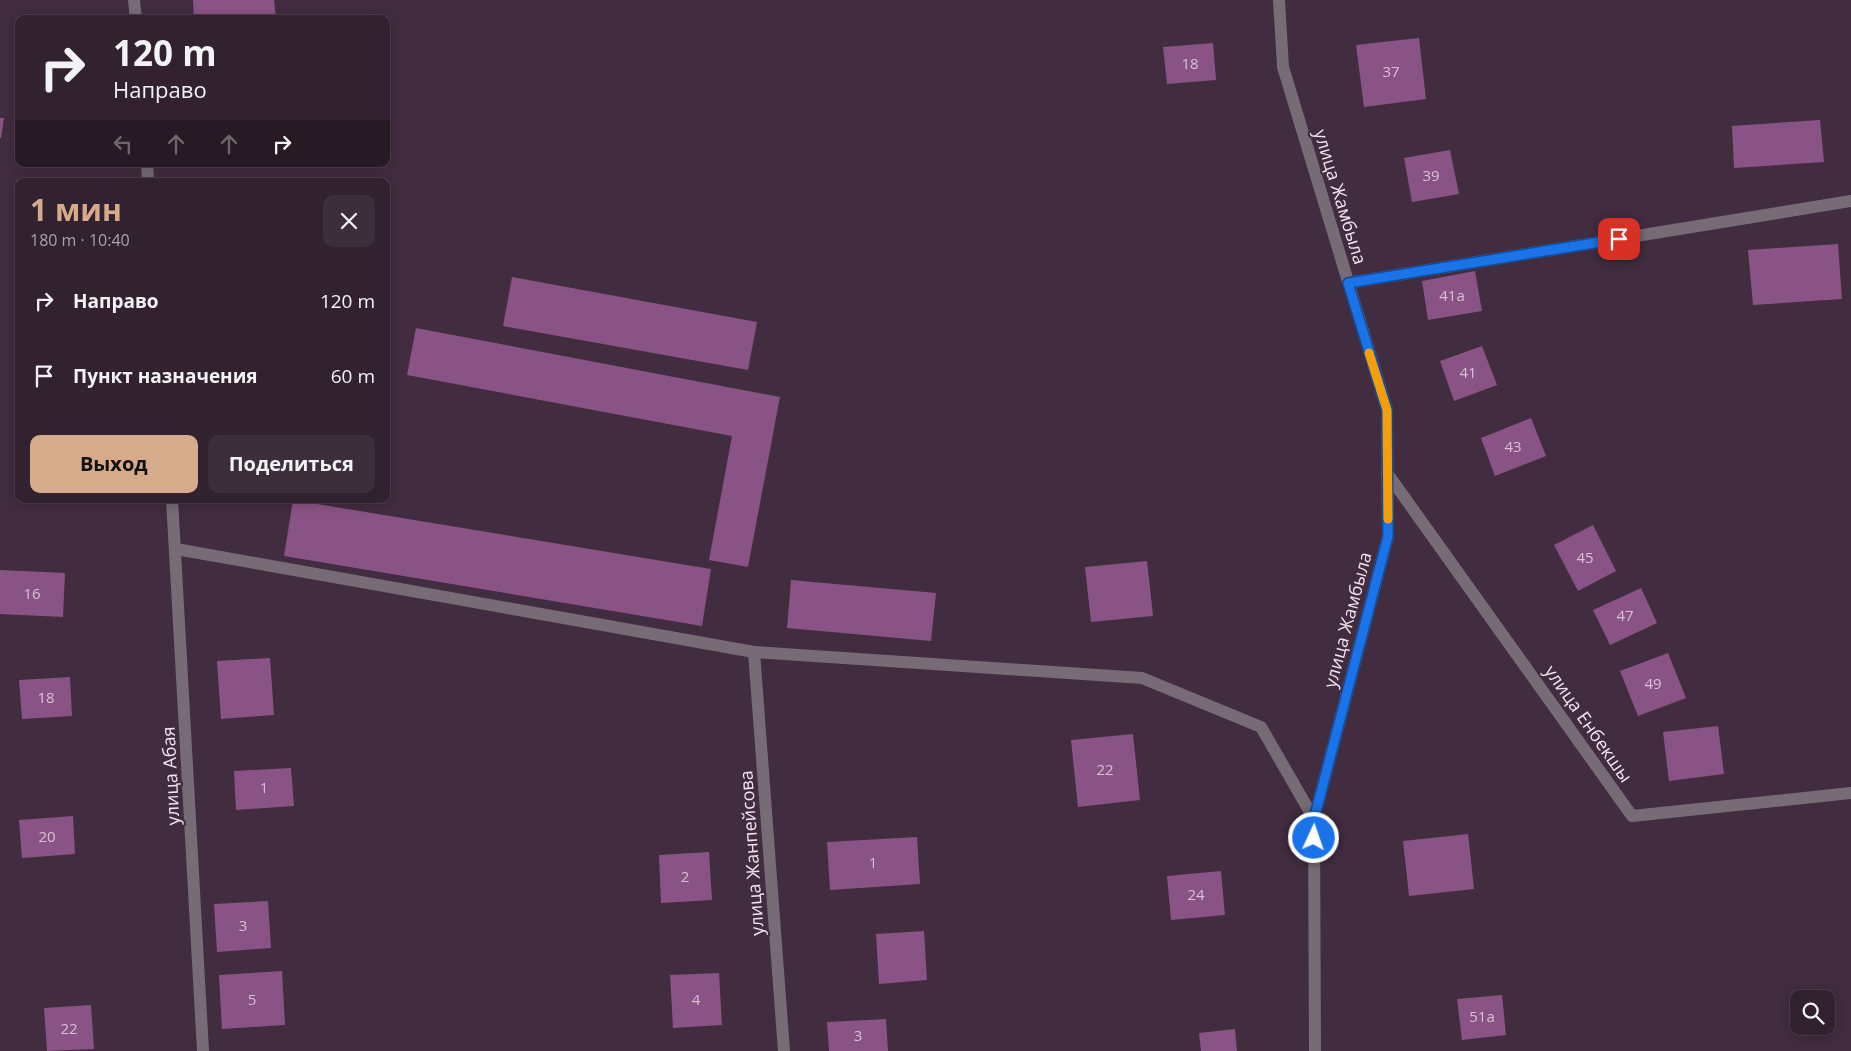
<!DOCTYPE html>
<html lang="ru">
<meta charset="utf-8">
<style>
:root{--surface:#32212f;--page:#3d2e3b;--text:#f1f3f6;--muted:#a8a3aa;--line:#4d3e4b;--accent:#d6ab8b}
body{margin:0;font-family:"Open Sans",sans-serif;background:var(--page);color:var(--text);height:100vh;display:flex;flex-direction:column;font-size:19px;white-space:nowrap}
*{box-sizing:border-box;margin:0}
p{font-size:16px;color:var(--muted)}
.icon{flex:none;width:28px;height:28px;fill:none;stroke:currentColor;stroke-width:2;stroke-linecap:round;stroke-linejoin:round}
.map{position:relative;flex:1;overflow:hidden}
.sheet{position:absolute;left:15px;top:178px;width:375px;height:325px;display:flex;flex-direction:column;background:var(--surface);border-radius:10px;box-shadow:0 2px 12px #0003,0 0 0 1px var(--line)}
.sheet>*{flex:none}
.guide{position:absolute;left:15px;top:15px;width:375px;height:152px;border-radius:10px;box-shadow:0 2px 12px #0003,0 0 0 1px var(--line);background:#32212f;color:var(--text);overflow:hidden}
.fabs{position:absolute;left:1790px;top:990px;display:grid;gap:10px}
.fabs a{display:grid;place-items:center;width:45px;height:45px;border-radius:10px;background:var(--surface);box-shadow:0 2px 12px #0003,0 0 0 1px var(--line);font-size:25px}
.pin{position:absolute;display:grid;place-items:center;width:42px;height:42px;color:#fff;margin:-21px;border-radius:10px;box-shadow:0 2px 8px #0006}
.me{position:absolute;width:55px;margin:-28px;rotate:3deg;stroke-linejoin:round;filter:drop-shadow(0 0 4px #0008)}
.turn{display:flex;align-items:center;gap:18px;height:105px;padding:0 15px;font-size:22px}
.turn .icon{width:65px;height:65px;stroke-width:2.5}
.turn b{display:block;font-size:35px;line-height:42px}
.lanes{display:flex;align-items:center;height:48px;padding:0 15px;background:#0003;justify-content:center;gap:25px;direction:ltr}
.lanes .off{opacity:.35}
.round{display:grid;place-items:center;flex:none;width:52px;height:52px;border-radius:10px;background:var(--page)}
.summary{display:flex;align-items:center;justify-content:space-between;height:85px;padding:0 15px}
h1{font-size:30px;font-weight:700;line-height:38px;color:var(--accent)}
.action{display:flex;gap:10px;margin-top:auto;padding:10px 15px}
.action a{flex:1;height:58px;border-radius:10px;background:var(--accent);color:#111;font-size:20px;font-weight:700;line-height:58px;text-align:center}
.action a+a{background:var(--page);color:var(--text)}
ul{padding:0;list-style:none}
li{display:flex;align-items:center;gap:15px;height:75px;padding:0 15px}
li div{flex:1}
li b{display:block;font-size:19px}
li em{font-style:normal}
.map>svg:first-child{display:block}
.building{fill:#8a5385}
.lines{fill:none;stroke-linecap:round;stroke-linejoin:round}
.lane{stroke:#776b75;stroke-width:12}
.street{stroke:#776b75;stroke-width:12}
.route-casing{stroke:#114b97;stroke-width:12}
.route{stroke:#1a73e8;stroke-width:9}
.slow{stroke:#f59e0b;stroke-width:9}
.labels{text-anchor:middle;stroke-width:4.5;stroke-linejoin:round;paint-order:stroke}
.number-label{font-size:15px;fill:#d9c0d6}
.street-label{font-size:18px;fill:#f3e4f1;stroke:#422c3f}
</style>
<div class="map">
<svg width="1851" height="1051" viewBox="0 0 1851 1051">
<rect width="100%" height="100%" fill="#422c3f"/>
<g class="building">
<polygon points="193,0 274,0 276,19 194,19"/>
<polygon points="1419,38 1426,99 1364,107 1356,45"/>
<polygon points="1213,43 1216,80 1167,84 1163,47"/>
<polygon points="0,118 4,118 1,138 0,138"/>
<polygon points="1820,120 1824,162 1734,168 1732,126"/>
<polygon points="1450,150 1459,194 1412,202 1404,158"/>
<polygon points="1838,244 1842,299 1753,305 1748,250"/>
<polygon points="1475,271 1482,311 1428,320 1422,281"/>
<polygon points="512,277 757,322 748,370 503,326"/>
<polygon points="416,328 780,397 748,567 709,560 732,436 407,375"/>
<polygon points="1482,346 1497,385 1454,401 1440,361"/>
<polygon points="1531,418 1546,456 1495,476 1481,438"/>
<polygon points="293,500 711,569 702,626 284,556"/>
<polygon points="1593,525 1616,571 1578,591 1554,545"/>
<polygon points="1147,561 1153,616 1091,622 1085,567"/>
<polygon points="0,570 65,573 63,617 0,614"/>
<polygon points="791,580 936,593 931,641 787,628"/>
<polygon points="1641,588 1657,623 1610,645 1593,610"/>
<polygon points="1668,653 1686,698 1638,716 1620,671"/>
<polygon points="270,658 274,715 221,719 217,661"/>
<polygon points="70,677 72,716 22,719 19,680"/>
<polygon points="1718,726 1724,774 1669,781 1663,732"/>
<polygon points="1133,734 1140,800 1078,807 1071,740"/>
<polygon points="291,768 294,806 236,810 234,771"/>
<polygon points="73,816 75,854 22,858 19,820"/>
<polygon points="1468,834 1474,889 1409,896 1403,841"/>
<polygon points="917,837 920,884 830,890 827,842"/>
<polygon points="709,852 712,900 661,903 659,855"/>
<polygon points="1221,871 1225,915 1171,920 1167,876"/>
<polygon points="268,901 271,948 217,952 214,904"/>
<polygon points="924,931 927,980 879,984 876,934"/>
<polygon points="282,971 285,1025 222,1029 219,975"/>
<polygon points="719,973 722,1025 673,1028 670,975"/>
<polygon points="1502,995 1506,1035 1462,1040 1457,999"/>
<polygon points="91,1005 94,1049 47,1051 44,1008"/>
<polygon points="886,1019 888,1051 829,1051 827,1022"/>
<polygon points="1235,1029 1237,1051 1201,1051 1199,1033"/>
</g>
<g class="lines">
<polyline class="lane" points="1348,283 1851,201"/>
<g class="street">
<polyline points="134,0 136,19"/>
<polyline points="1279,0 1283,67 1387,410 1388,536 1314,819 1315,1051"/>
<polyline points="147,164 148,181"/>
<polyline points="1387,473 1632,816 1851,793"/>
<polyline points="172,499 203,1051"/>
<polyline points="176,549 754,652 1142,678 1261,727 1314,819"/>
<polyline points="754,652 784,1051"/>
</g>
</g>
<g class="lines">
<g class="route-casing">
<polyline id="route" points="1314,838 1314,819 1388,536 1387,410 1348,283 1619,239"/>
</g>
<use href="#route" class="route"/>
<polyline class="slow" points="1369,353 1387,410 1388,519"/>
</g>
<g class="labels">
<g class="number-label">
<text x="1190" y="69">18</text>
<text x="1391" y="77">37</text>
<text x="1431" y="181">39</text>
<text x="1452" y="301">41а</text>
<text x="1468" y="378">41</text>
<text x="1513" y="452">43</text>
<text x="1585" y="563">45</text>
<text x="32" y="599">16</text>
<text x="1625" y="621">47</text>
<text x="1653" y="689">49</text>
<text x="46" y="703">18</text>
<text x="1105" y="775">22</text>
<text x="264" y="793">1</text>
<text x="47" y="842">20</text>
<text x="873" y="868">1</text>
<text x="685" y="882">2</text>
<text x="1196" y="900">24</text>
<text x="243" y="931">3</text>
<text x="252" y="1005">5</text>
<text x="696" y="1005">4</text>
<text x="1482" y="1022">51а</text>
<text x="69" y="1034">22</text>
<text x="858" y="1041">3</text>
</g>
<g class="street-label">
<text transform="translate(1340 197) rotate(73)" y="6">улица Жамбыла</text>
<text transform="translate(1348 620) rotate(-75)" y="6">улица Жамбыла</text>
<text transform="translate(1588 724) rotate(55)" y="6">улица Енбекшы</text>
<text transform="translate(171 776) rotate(-93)" y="6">улица Абая</text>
<text transform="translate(752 853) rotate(-94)" y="6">улица Жанпейсова</text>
</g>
</g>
</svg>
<div class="fabs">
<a><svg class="icon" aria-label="search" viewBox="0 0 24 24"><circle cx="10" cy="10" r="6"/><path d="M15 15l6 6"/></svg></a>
</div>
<div class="pin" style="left:1619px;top:239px;background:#d93025"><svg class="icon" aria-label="arrive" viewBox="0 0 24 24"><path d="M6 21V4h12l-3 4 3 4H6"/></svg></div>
<svg class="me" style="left:1314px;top:838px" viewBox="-20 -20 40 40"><circle r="17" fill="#1a73e8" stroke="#fff" stroke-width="3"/><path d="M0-11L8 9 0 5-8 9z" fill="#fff"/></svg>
<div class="guide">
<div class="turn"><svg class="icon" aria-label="right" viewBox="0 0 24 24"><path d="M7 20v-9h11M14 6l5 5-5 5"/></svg><div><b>120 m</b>Направо</div></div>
<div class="lanes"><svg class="icon off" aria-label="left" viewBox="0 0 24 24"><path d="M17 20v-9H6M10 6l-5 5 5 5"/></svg><svg class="icon off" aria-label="ahead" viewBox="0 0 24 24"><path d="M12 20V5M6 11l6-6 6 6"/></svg><svg class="icon off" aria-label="ahead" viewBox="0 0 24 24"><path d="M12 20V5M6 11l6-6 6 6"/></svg><svg class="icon" aria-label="right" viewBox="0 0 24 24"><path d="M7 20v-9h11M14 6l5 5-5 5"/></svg></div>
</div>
<section class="sheet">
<div class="summary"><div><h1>1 мин</h1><p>180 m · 10:40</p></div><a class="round"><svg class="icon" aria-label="close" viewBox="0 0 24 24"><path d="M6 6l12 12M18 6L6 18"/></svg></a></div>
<ul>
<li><svg class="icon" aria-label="right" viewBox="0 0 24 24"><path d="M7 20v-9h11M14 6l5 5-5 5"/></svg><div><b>Направо</b></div><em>120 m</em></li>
<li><svg class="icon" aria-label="arrive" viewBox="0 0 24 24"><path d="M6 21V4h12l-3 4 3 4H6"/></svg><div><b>Пункт назначения</b></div><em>60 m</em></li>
</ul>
<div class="action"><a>Выход</a><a>Поделиться</a></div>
</section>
</div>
